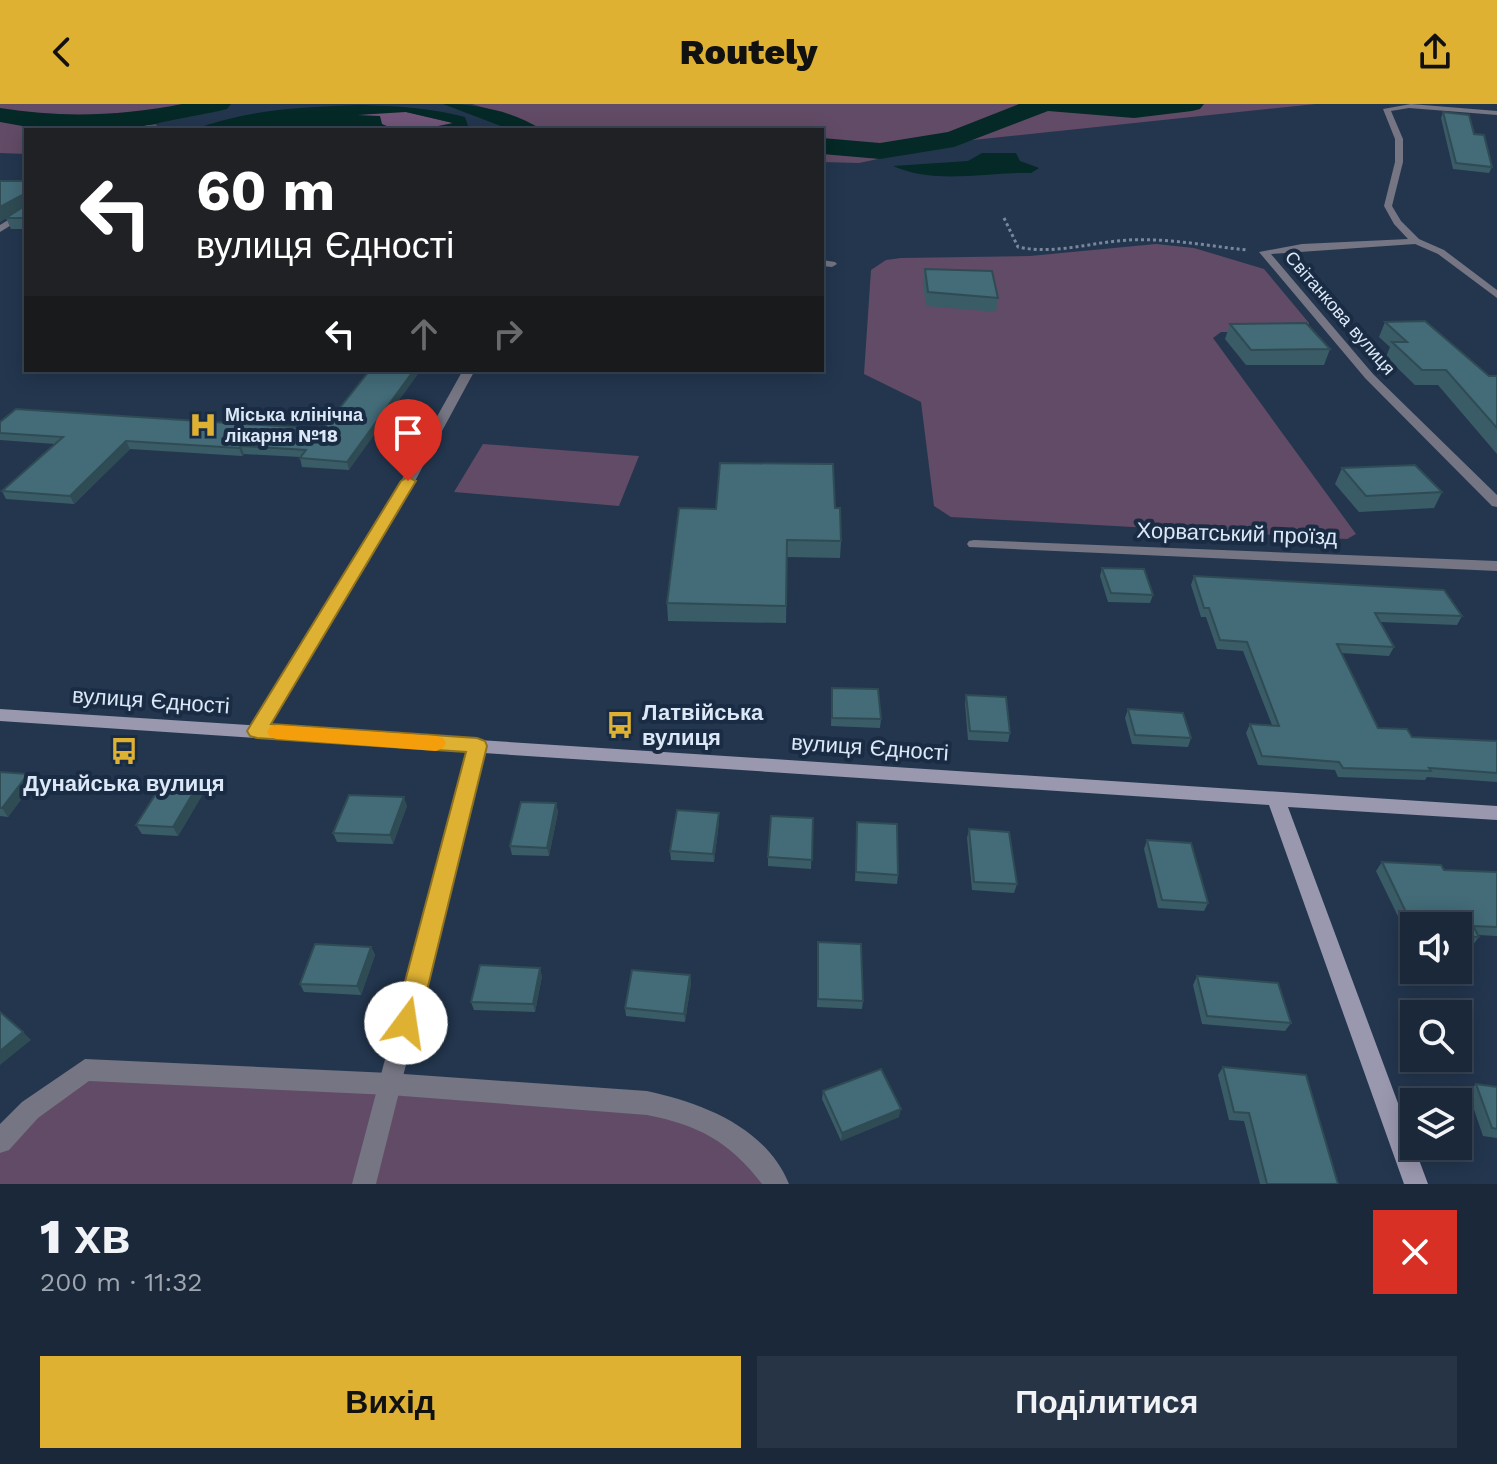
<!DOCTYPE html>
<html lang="uk">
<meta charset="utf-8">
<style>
:root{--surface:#1a283a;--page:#273445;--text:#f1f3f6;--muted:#9fa6af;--line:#384454;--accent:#deb133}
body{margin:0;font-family:"Work Sans",sans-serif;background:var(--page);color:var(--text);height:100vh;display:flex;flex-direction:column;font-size:30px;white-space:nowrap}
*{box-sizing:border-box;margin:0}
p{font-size:26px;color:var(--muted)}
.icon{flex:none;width:44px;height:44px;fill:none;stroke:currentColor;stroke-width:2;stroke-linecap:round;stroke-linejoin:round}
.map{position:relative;height:1080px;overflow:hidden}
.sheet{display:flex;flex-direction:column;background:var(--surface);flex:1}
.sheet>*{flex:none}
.banner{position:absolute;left:24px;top:24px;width:800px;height:244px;border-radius:0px;box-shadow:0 4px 20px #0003,0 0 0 2px var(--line);background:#202124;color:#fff;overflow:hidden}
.buttons{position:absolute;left:1400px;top:808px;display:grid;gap:16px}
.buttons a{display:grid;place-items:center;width:72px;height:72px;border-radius:0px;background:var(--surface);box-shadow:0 4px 20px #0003,0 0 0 2px var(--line);font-size:40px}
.pin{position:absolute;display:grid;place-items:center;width:68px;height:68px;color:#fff;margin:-82px -34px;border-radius:50% 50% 50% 0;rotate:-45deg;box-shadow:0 0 8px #0007}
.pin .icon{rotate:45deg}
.me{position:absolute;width:88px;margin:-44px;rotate:14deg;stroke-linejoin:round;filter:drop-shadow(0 0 6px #0008)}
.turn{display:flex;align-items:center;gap:28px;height:168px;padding:0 40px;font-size:36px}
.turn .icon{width:104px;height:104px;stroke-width:2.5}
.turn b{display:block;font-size:56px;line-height:68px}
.lanes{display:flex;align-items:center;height:76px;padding:0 40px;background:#0003;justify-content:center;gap:40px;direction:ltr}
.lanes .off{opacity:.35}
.round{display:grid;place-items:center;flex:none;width:84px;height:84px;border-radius:0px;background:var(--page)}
.summary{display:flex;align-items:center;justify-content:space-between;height:136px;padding:0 40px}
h1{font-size:48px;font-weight:800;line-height:60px}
.primary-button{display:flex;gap:16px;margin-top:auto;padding:16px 40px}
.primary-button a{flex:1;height:92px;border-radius:0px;background:var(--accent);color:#111;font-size:32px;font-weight:800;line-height:92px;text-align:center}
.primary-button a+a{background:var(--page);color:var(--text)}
header{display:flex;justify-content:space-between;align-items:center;height:104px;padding:0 40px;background:var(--accent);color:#111;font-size:36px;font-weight:800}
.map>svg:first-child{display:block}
.green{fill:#624b66}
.forest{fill:#735579}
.water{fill:#052926}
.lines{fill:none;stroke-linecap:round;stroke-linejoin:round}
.river{fill:#052926;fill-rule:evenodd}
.path{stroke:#78889c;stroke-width:3;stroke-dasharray:3 3;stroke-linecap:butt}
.lane{fill:#757583;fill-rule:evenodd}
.street{fill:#757583;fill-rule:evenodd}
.secondary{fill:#9998af;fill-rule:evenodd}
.wall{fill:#3a5c67}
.shaded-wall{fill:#2f4b54}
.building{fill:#436b78;stroke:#2f4b54;stroke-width:2}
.route{fill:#deb133;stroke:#907321;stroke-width:2}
.slow{fill:#f59e0b}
.labels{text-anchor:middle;stroke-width:8;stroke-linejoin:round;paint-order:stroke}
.far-street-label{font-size:18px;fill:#dce8f7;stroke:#192c43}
.far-poi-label{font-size:18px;font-weight:bold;fill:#dce8f7;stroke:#192c43;text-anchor:start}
.street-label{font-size:22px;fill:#dce8f7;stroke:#192c43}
.poi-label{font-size:22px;font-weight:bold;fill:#dce8f7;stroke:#192c43;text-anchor:start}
</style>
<header><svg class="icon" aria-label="back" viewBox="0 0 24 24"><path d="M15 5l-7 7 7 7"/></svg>Routely<svg class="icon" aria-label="share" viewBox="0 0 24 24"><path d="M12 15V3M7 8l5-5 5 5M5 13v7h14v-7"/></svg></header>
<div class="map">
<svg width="1497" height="1080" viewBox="0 0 1497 1080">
<rect width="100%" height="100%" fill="#23364e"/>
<g class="green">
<polygon points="0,0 194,0 122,14 59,12 42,17 130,23 156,20 159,26 26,26 26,50 0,49"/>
<polygon points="472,0 1316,0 963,37 859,59 822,58 822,26 542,26 515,13"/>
<polygon points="1156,140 1194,144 1264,165 1309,219 1309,228 1221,228 1213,234 1356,430 1347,435 951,413 934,402 921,298 864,270 871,166 886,156 901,154 1030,152"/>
<polygon points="483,340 639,352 619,402 454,388"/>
<polygon points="85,966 687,1006 777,1080 0,1080 0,1037"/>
</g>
<path class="forest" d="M 390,8 L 406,8 L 453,19 C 421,33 385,24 356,11 Z"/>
<g class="water">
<polygon points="194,0 226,0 174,12 156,20 130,23 39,18 59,12 122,14"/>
<path d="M 443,0 C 477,0 513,7 542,26 L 511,26 Z"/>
<path d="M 361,1 C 397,2 431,4 465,13 L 468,22 L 473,26 L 418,26 L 453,19 L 406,8 L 357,11 L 380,12 L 382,20 L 395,26 L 193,26 C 248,5 303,3 361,1 Z"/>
<path d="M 982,49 L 1016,49 L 1020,57 L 1039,64 L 1031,69 C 985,68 936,81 893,62 L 968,57 Z"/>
</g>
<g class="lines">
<g class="river">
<path d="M 182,0 L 231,0 L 227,5 L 219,7 L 132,24 L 39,25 L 0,18 L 0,4 C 61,14 121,12 182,0 Z"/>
<polygon points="1019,0 1204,0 1200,5 1192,7 1134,14 1048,7 954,43 880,55 822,50 822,34 880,39 948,28"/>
</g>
<path class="path" d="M 1004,114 L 1018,143 C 1056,151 1091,138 1129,136 C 1168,134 1208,142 1247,146"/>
<path class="lane" d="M 85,955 L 390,969 L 647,987 C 702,999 766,1023 789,1080 L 762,1080 C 729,1037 698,1021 647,1011 L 390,991 L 89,977 L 38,1014 L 9,1046 L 0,1049 L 0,1020 L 22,998 Z"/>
<g class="street">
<polygon points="1411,0 1497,7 1497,11 1409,4 1391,7 1403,35 1403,58 1392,102 1401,117 1419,135 1444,146 1497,186 1497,194 1438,150 1415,140 1271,150 1373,270 1497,391 1497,403 1492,402 1365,274 1259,148 1302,140 1408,135 1394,120 1384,102 1395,58 1395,35 1383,5"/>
<polygon points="26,105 26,112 0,128 0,121"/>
<polygon points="822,156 835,158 837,160 832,163 822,162"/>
<polygon points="463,266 475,266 415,377 263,631 251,631 248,627 251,623 401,377"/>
<polygon points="974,436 1497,457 1497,467 969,443 967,440 969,437"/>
<polygon points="477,635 483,637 486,642 376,1080 352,1080 468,642 471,637"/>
</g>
<polygon class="secondary" points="0,605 1497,702 1497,716 1288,703 1428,1080 1404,1080 1269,701 0,617"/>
</g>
<g class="wall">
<polygon points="1443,8 1474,30 1492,63 1489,69 1453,65 1441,14"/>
<polygon points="0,77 26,77 26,125 11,125 6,114 0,118"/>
<polygon points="925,165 998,194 996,208 926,202 923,179"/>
<polygon points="1385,218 1489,272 1497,272 1497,350 1438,281 1415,281 1386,253 1390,243 1379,233"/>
<polygon points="1230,220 1330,245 1324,261 1246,261 1225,235"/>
<polygon points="370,266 349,366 302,363 300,354 300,353 244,350 242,352 130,345 74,400 6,395 2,387 55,340 0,336 0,318 323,325"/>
<polygon points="1342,364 1442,388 1434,404 1359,408 1335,380"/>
<polygon points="835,404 841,437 840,454 787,453 786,519 668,517 667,499"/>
<polygon points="1102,464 1153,491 1150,499 1108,498 1100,472"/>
<polygon points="1194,472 1462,512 1457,521 1380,518 1394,543 1389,552 1341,549 1378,624 1412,633 1497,637 1497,678 1427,673 1425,676 1338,673 1335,666 1258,661 1246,629 1250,620 1272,621 1243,547 1217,545 1206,513 1201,513 1191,481"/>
<polygon points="832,584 881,615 880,624 831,622"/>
<polygon points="966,591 1010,629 1008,638 968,636 965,600"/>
<polygon points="1128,605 1191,634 1188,643 1132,640 1125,614"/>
<polygon points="0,668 34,678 8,713 0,712"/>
<polygon points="204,688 178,732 142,730 136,721"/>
<polygon points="556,699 558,708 549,752 512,751 510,742"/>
<polygon points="407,702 393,740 337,738 333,729"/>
<polygon points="719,709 719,718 714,758 671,756 670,747"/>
<polygon points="813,714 811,765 768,762 768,753"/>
<polygon points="857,718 898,771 897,780 855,777"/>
<polygon points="969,725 1017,780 1014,789 972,786 967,734"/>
<polygon points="1147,736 1208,799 1204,807 1158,804 1144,745"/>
<polygon points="1382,758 1444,766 1497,768 1497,832 1478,831 1479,833 1472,842 1458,841 1458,822 1414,822 1414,839 1411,839 1376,767"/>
<polygon points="818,838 863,897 862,905 817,903"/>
<polygon points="371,843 375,851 361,891 304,888 300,880"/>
<polygon points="690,871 691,879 685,918 626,912 625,904"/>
<polygon points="542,872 535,908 474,906 471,898"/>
<polygon points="1197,872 1291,919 1285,927 1202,920 1193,881"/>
<polygon points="1223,963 1338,1080 1260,1080 1244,1017 1229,1016 1218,971"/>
<polygon points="1476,980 1497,983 1497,1034 1483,1032 1468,988"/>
<polygon points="823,987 899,1013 841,1037 822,995"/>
</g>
<g class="shaded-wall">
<polygon points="22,91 26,102 0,118 0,103"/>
<polygon points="414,266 421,266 349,366 347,358"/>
<polygon points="126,337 130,345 74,400 70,392"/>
<polygon points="241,342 244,350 242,352 239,344"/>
<polygon points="28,670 34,678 8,713 2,704"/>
<polygon points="199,679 204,688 178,732 173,723"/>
<polygon points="404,693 407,702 393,740 390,731"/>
<polygon points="556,699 558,708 549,752 547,744"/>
<polygon points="719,709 719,718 714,758 713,750"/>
<polygon points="371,843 375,851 361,891 357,882"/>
<polygon points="540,864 542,872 535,908 533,900"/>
<polygon points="690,871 691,879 685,918 684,910"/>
<polygon points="23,928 31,936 0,961 0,947"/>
<polygon points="901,1005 899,1013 841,1037 842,1029"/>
</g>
<g class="building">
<polygon points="1443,8 1469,11 1474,30 1484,31 1492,63 1456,59"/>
<polygon points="0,77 26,77 26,114 6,114 23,103 22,91 0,103"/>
<polygon points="925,165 992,167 998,194 928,188"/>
<polygon points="1425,217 1489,272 1497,272 1497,324 1446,266 1422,266 1392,238 1407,238 1385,218"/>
<polygon points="1306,219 1330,245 1251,246 1230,220"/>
<polygon points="370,266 414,266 347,358 300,354 306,346 241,342 239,344 126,337 70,392 2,387 63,333 0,329 0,318 16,305 323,325"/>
<polygon points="720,359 833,360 835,404 840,404 841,437 787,436 786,502 667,499 679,404 716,405"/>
<polygon points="1415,361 1442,388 1366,392 1342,364"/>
<polygon points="1102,464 1144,465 1153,491 1111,489"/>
<polygon points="1194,472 1444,486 1462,512 1375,509 1394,543 1337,540 1378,624 1407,625 1412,633 1497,637 1497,669 1429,664 1431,667 1343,664 1339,658 1262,652 1250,620 1279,622 1247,538 1220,536 1209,504 1204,504"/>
<polygon points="832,584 878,585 881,615 832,614"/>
<polygon points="966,591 1006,593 1010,629 970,627"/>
<polygon points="1128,605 1183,609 1191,634 1135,631"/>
<polygon points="0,668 28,670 2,704 0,704"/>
<polygon points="164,677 199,679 173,723 136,721"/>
<polygon points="349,691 404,693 390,731 333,729"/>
<polygon points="521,698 556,699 547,744 510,742"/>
<polygon points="677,706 719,709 713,750 670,747"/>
<polygon points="771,712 813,714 812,756 768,753"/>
<polygon points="857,718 897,720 898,771 856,768"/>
<polygon points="969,725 1009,728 1017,780 974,778"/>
<polygon points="1147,736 1191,739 1208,799 1162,796"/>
<polygon points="1382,758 1441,761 1444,766 1497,768 1497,823 1473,822 1479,833 1458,832 1458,822 1414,822 1414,825"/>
<polygon points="818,838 861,840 863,897 818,895"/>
<polygon points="315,840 371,843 357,882 300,880"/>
<polygon points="480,861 540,864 533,900 471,898"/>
<polygon points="632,866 690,871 684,910 625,904"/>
<polygon points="1197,872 1278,879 1291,919 1207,912"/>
<polygon points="0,908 23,928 0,947"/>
<polygon points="1223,963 1306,971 1338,1080 1267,1080 1249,1009 1234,1008"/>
<polygon points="881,965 901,1005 842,1029 823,987"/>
<polygon points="1476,980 1497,983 1497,1025 1492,1024"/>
</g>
<polygon class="route" points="408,373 416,377 271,620 477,634 485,637 487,642 419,919 415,927 406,931 397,927 394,919 466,648 257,634 250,632 247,627 401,377"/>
<polygon class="slow" points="277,621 436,632 443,634 446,639 443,644 436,647 277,635 270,633 267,628 270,623"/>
<defs>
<g id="hospital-bare" transform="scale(2.16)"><path d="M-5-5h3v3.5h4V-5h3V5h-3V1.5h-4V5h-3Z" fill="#deb133" stroke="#192c43" stroke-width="2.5" paint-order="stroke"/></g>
<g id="bus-bare" transform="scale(2.16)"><path d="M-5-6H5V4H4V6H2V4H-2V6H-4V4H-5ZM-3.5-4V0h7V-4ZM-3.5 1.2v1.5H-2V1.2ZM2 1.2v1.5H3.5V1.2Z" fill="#deb133" stroke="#192c43" stroke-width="2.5" paint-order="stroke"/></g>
</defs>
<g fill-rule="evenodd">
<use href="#hospital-bare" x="203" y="321"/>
<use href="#bus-bare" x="620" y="621"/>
<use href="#bus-bare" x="124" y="647"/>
</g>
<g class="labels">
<g class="far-street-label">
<text transform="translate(1340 209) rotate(49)" y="6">Світанкова вулиця</text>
</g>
<g class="far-poi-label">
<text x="225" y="317">Міська клінічна<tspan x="225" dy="21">лікарня №18</tspan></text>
</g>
<g class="street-label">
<text transform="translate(1237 429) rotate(2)" y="8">Хорватський проїзд</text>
<text transform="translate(151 596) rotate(4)" y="8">вулиця Єдності</text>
<text transform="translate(870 643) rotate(4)" y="8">вулиця Єдності</text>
</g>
<g class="poi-label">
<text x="642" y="616">Латвійська<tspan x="642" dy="25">вулиця</tspan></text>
<text x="124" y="687" text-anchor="middle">Дунайська вулиця</text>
</g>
</g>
</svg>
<div class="buttons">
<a><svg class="icon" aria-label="sound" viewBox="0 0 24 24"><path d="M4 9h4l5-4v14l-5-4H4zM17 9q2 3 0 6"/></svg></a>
<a><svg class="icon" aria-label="search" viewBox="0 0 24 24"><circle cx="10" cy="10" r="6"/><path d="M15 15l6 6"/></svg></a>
<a><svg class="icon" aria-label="layers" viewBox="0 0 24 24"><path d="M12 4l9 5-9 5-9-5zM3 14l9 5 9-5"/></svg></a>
</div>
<div class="pin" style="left:408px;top:377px;background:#d93025"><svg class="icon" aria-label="arrive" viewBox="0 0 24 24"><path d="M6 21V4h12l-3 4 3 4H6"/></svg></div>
<svg class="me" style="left:406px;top:919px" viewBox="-20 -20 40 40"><circle r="19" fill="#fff"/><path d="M0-13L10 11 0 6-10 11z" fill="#deb133"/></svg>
<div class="banner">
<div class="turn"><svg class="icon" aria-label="left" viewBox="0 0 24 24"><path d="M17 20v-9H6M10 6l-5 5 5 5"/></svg><div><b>60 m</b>вулиця Єдності</div></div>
<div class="lanes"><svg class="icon" aria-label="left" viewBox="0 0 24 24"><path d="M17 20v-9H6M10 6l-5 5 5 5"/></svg><svg class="icon off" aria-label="ahead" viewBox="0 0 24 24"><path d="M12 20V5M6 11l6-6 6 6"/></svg><svg class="icon off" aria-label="right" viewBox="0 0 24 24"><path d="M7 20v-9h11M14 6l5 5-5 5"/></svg></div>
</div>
</div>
<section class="sheet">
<div class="summary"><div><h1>1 хв</h1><p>200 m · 11:32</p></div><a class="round" style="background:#d93025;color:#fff"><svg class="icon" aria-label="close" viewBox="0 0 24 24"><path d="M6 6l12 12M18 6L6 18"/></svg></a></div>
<div class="primary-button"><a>Вихід</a><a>Поділитися</a></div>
</section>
